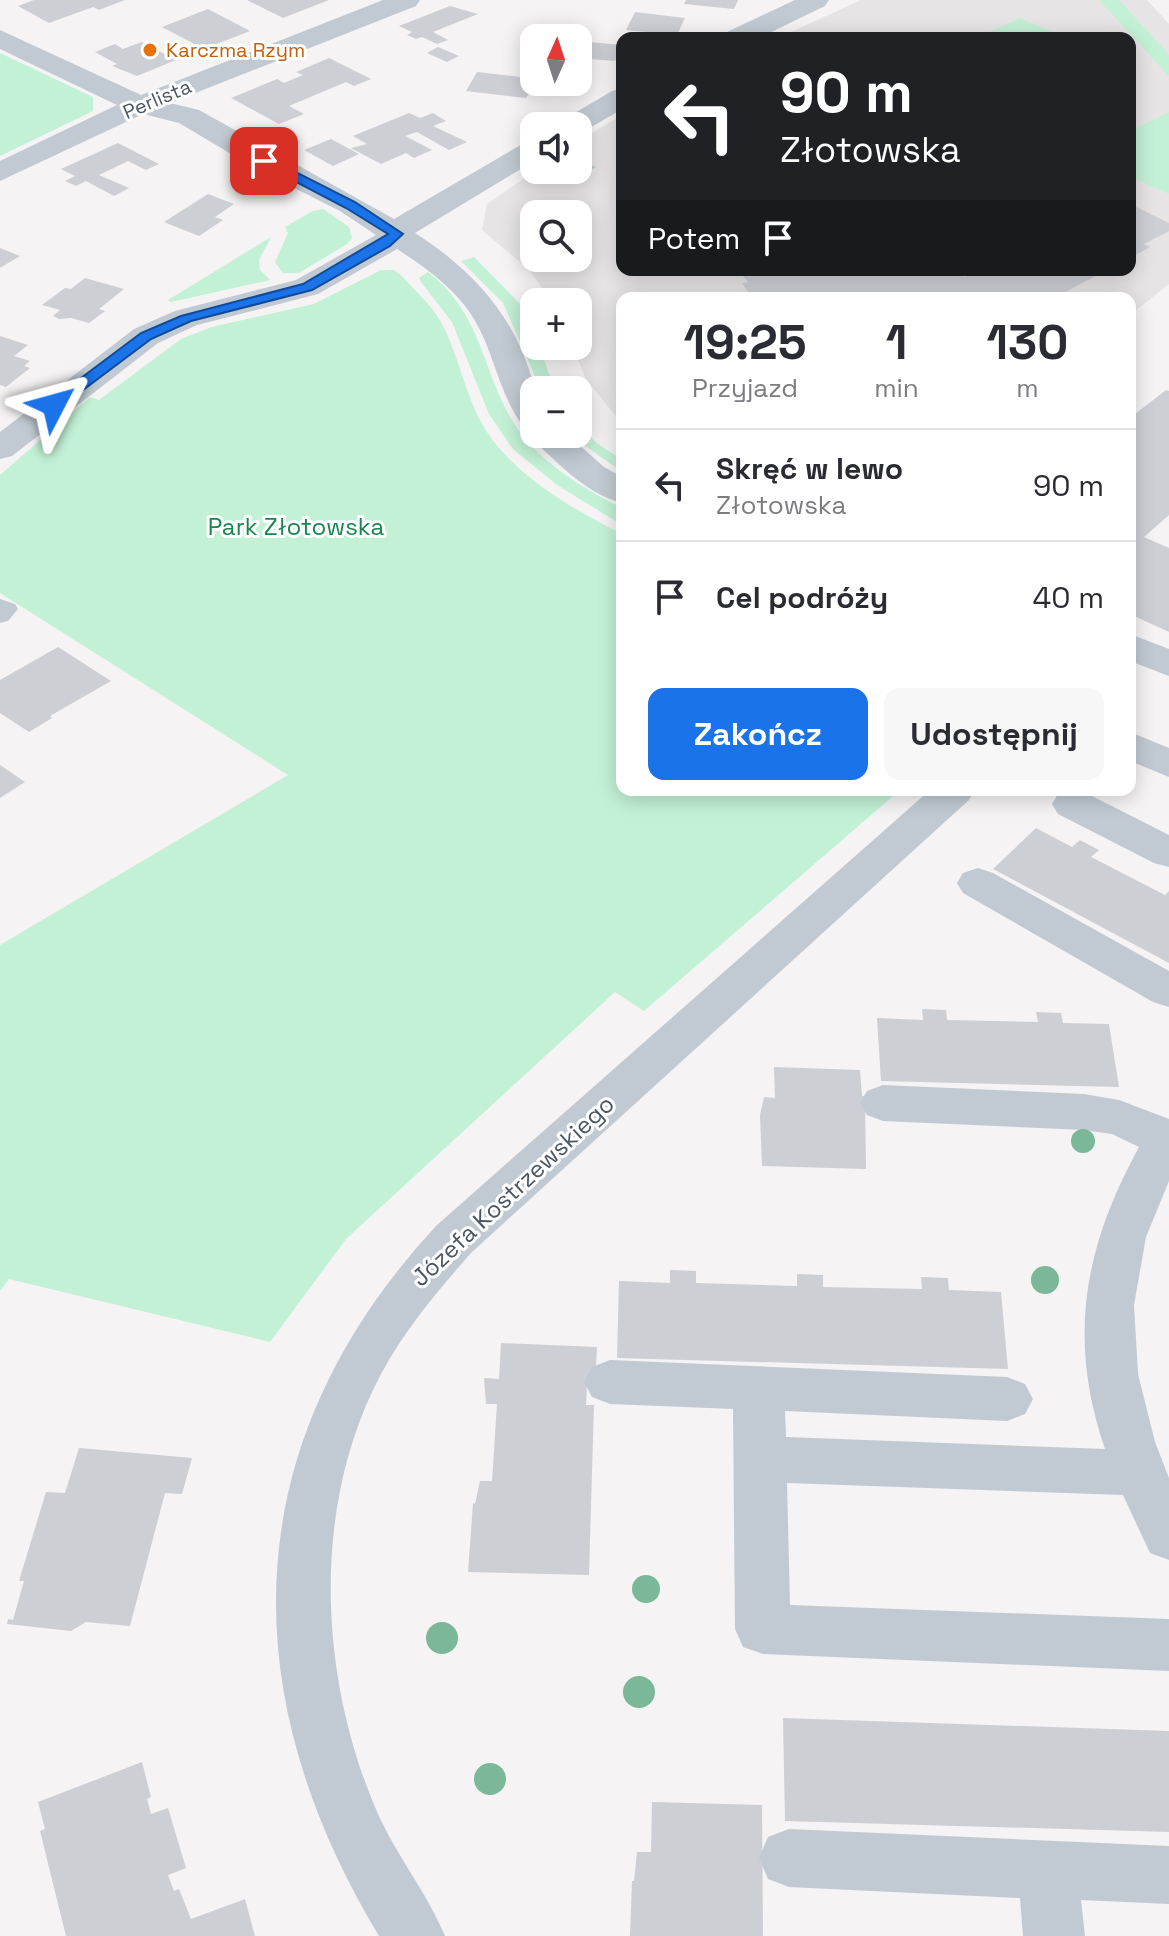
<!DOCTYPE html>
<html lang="pl">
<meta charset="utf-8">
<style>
:root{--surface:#fff;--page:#f7f7f7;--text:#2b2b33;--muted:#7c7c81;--line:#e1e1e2;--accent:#1a73e8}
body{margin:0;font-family:"Space Grotesk",sans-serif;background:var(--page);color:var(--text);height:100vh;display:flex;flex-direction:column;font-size:30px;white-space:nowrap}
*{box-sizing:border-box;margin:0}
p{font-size:26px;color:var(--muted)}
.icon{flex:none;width:44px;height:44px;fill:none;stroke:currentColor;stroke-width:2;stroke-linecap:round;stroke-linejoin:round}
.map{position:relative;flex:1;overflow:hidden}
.drawer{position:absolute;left:616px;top:292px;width:520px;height:504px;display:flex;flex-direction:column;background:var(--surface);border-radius:16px;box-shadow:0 4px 20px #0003}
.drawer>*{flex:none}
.top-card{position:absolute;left:616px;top:32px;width:520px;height:244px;border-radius:16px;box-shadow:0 4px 20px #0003;background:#202124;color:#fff;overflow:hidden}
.needle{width:52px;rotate:3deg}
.tools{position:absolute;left:520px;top:24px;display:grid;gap:16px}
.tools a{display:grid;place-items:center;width:72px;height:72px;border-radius:16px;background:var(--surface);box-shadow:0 4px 20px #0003;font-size:40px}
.pin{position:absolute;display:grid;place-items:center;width:68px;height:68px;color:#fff;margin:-34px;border-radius:16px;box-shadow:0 4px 12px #0006}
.me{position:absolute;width:88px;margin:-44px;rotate:51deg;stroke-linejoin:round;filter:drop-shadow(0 0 6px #0008)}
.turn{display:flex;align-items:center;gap:28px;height:168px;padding:0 32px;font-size:36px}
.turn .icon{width:104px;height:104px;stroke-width:2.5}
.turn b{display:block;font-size:56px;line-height:68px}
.then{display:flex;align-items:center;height:76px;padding:0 32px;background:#0003;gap:16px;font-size:30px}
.eta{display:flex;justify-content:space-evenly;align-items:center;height:136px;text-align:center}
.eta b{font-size:48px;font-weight:800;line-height:56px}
.button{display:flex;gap:16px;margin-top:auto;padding:16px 32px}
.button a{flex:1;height:92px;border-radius:16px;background:var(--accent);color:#fff;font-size:32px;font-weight:800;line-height:92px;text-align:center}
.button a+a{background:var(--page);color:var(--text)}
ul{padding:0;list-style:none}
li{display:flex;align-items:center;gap:24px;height:112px;padding:0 32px;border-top:2px solid var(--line)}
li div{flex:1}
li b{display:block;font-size:30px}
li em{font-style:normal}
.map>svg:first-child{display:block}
.education{fill:#e6e4e5;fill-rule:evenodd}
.green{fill:#c3f1d5}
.building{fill:#cdcfd5}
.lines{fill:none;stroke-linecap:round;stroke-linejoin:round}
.lane{fill:#c1cad2;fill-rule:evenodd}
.street{fill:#c1cad2;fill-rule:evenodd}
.tree{fill:#7bb799}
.route{fill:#1a73e8;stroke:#114b97;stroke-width:2}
.food-dot{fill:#e8710a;stroke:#fff;stroke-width:3}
.labels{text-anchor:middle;stroke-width:6;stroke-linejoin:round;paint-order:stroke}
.far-food-label{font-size:20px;fill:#c56008;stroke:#fff;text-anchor:start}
.far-street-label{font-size:20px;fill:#4a5661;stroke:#fff}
.park-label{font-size:24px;fill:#17864f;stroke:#fff}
.street-label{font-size:24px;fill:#4a5661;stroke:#fff}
</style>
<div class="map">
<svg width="1169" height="1936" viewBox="0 0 1169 1936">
<rect width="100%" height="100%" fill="#f5f3f3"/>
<path class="education" d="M 861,0 L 1147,0 L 1169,24 L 1169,284 L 1130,315 L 1130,298 L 622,298 L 622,424 L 586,379 L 572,346 L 578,346 L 578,302 L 553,302 L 528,269 L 482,230 L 487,204 L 536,170 L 578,170 L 578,141 L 622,115 L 622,270 L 1130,270 L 1130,38 L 778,38 ZM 534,214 L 578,214 L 578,258 L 534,258 Z"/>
<g class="green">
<polygon points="1099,0 1119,0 1169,55 1169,76"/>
<polygon points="1020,18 1066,38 976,38"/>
<polygon points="0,53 93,97 93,111 0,156"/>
<polygon points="1169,112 1169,194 1130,176 1130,131"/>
<polygon points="323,209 349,227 352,238 347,244 299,273 283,273 275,262 288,233 285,227 313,211"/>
<polygon points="271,237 259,260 260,270 270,280 171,302 168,300"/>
<polygon points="474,257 525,309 534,329 534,346 539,346 555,390 541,390 503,303 461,261"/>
<path d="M 381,270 L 394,270 L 401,275 C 414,290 431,304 441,322 C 460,357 466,402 489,435 C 520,479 575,510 622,534 L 622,790 L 900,790 L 644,1011 L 615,992 L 346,1239 L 270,1342 L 9,1279 L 0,1291 L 0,945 L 288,775 L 0,593 L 0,475 L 90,397 L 99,400 L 181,339 L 212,327 L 314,304 Z"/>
<path d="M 428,272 C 484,316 481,371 515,425 C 539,462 584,489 622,508 L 622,525 L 557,485 L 513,449 L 489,414 L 452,322 L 421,282 L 419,278 Z"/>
<polygon points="578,426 598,444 622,460 622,472 569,434 578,434"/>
</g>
<g class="building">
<polygon points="34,0 125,0 99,10 93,7 49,23 18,6"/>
<polygon points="247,0 329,0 283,18"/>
<polygon points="686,0 738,0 734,9 684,4"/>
<polygon points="450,6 478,14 433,32 448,40 437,44 422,37 416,39 407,35 412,32 399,26"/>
<polygon points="208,9 250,31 204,49 162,27"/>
<polygon points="635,12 685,18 677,35 626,30"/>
<polygon points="578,41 622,45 622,48 615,61 578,58"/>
<polygon points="142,42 176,60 137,76 112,66 117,64 95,52 115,44 123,49"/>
<polygon points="438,47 459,56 447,62 427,53"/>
<polygon points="329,58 371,79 354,86 346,82 289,106 304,114 279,124 231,98 277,79 284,83 303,75 296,72"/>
<polygon points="477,72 529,78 522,90 531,91 526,98 466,91"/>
<polygon points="409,113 420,118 433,113 446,121 433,126 467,142 449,150 417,132 405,136 432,150 414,158 406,153 381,164 351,148 367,144 353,136"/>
<polygon points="331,139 359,154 333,166 304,150"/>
<polygon points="118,143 159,164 146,170 128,161 99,175 129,188 114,196 86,181 76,186 65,181 75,176 61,169"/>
<polygon points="208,194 234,204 215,217 223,220 199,236 164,222"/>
<polygon points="1130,204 1169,223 1169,231 1144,244 1150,247 1130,258"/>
<polygon points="0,248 20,256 0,268"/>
<polygon points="738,270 953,270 965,277 978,270 1107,270 1054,298 752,298 742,283 748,282"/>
<polygon points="85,278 124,289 99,309 105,311 89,323 71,318 59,319 53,316 60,310 42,305 65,288 71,289"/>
<polygon points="0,336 28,345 14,356 30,361 24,366 30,368 6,387 0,385"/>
<polygon points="1166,390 1169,391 1169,515 1144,537 1169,548 1169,632 1132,615 1130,617 1130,418"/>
<polygon points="58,647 111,681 50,716 52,718 29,732 0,713 0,680"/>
<polygon points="0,765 25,782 0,798"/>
<polygon points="1036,828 1072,847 1080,840 1099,850 1091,857 1165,895 1169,891 1169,963 993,869"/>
<polygon points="922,1009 946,1010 947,1020 1038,1022 1036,1012 1061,1013 1063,1023 1109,1024 1119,1087 881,1081 877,1018 923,1020"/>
<polygon points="774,1067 860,1070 862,1096 865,1096 866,1169 762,1166 760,1115 764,1097 775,1098"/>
<polygon points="670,1270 696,1271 696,1283 797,1286 797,1274 823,1275 823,1287 922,1289 921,1277 948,1278 949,1290 1001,1292 1008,1369 617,1358 619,1281 670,1283"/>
<polygon points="501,1343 597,1347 595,1385 587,1385 586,1405 594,1405 589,1575 468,1572 473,1503 475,1504 480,1481 492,1481 497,1404 486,1404 484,1378 499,1379"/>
<polygon points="79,1448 192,1458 182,1494 165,1493 130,1626 86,1622 71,1631 7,1624 8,1619 13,1620 24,1581 19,1581 46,1492 65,1493"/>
<polygon points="783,1718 1169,1731 1169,1832 785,1821"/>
<polygon points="142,1762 151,1797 147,1799 151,1814 168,1808 186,1868 168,1875 174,1891 179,1889 191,1919 245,1899 255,1936 66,1936 40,1831 45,1829 38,1802"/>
<polygon points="652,1802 762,1805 763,1936 630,1936 632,1881 634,1881 637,1852 651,1852"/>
</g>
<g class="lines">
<g class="lane">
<polygon points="578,159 596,167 587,172 578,170"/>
<polygon points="0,599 15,604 18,609 8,621 0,623"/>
</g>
<g class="street">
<path d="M 383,0 L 420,0 L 416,6 L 170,103 L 199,110 L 394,219 L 524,143 L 534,140 L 534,161 L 415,233 C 473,270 516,317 534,386 C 537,397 534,419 534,434 L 567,434 L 604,467 L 622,477 L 622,503 C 587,494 560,465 534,441 L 529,434 L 533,428 L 522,425 C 498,391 494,352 474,319 C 456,289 425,267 397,249 L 318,294 L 197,325 L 158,343 L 12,456 L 0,459 L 0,432 L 134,329 L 175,311 L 296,280 L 376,235 L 340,211 L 253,167 L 179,123 L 143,114 L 0,181 L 0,161 L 117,105 L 0,49 L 0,30 L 141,95 Z"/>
<polygon points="795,0 829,0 825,6 759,38 723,38 727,32"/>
<polygon points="622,88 622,109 583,132 578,133 578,126 558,126 563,120 612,91"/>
<polygon points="1130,634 1169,649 1169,676 1130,661"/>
<polygon points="1130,732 1169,748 1169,777 1130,761"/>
<path d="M 930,790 L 975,790 L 969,800 L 471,1253 C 434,1295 397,1339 373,1390 C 311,1520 321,1684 378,1814 C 397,1856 427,1893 445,1936 L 379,1936 C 230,1689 237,1440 437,1225 Z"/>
<polygon points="1073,790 1088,794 1169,835 1169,867 1154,863 1058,814 1052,804 1058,794"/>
<polygon points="978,868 993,873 1169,971 1169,1007 1153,1002 963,893 957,883 963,873"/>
<path d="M 883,1085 L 1084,1094 L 1119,1100 L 1169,1119 L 1169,1181 L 1146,1237 L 1134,1305 L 1138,1374 L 1155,1442 L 1169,1478 L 1169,1560 L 1150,1553 L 1123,1495 L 787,1483 L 790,1605 L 1169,1619 L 1169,1671 L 763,1654 L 743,1647 L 735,1629 L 733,1409 L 610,1404 L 592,1397 L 584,1382 L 592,1367 L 610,1360 L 1007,1377 L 1025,1384 L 1033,1399 L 1025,1414 L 1007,1421 L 785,1411 L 786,1437 L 1105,1449 C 1067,1338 1084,1247 1139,1147 L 1112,1134 L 1084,1130 L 883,1121 L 867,1115 L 860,1103 L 867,1091 Z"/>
<polygon points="789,1829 1169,1846 1169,1904 1081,1900 1085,1936 1023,1936 1020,1898 789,1887 768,1879 759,1858 768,1837"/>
</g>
</g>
<g class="tree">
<circle cx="1083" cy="1141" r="12"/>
<circle cx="1045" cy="1280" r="14"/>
<circle cx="646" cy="1589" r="14"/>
<circle cx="442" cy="1638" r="16"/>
<circle cx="639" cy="1692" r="16"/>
<circle cx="490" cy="1779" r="16"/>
</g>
<polygon class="route" points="260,158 268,158 355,202 403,234 390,246 312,290 191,321 151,339 59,408 49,408 49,402 141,333 181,316 303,284 388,234 346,208 260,163"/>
<circle class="food-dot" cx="150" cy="50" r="8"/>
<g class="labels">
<g class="far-food-label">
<text x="166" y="57">Karczma Rzym</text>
</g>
<g class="far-street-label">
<text transform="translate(157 99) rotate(-23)" y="7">Perlista</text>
</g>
<g class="park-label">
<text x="296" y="535">Park Złotowska</text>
</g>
<g class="street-label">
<text transform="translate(513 1191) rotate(-43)" y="8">Józefa Kostrzewskiego</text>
</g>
</g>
</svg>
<div class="tools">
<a><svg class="needle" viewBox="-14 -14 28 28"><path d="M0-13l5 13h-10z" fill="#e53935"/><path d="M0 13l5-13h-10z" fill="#7c7c81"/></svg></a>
<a><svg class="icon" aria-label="sound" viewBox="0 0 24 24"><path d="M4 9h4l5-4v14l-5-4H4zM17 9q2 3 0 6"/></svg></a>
<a><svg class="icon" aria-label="search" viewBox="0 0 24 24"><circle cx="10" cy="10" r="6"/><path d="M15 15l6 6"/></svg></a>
<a>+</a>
<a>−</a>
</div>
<div class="pin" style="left:264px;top:161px;background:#d93025"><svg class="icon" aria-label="arrive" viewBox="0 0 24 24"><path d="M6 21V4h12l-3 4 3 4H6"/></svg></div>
<svg class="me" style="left:54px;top:405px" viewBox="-20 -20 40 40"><path d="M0-17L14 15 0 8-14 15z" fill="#1a73e8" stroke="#fff" stroke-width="4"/></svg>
<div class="top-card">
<div class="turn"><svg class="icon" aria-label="left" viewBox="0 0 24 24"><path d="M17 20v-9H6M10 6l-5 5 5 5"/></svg><div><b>90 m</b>Złotowska</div></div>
<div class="then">Potem<svg class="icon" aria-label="arrive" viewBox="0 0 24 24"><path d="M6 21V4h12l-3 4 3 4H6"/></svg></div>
</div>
<section class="drawer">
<div class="eta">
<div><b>19:25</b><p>Przyjazd</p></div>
<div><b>1</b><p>min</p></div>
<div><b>130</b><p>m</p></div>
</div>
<ul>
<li><svg class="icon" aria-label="left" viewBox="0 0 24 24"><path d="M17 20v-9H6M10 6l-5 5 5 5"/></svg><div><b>Skręć w lewo</b><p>Złotowska</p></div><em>90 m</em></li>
<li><svg class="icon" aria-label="arrive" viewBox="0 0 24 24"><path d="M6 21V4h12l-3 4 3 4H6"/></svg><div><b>Cel podróży</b></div><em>40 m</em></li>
</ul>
<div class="button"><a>Zakończ</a><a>Udostępnij</a></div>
</section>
</div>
